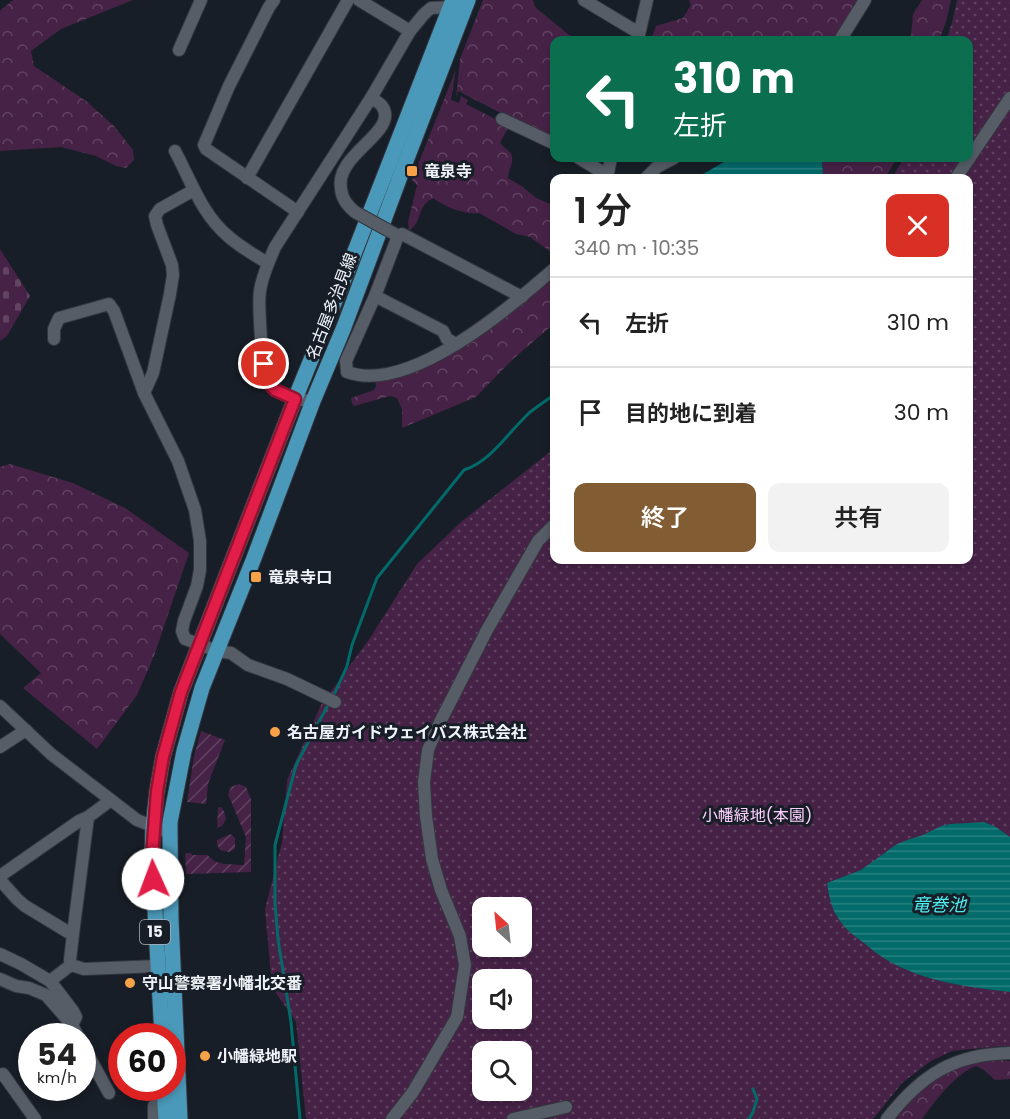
<!DOCTYPE html>
<html lang="ja">
<meta charset="utf-8">
<style>
:root{--surface:#fff;--page:#f2f2f2;--text:#222;--muted:#767676;--line:#e0e0e0;--accent:#825c33}
body{margin:0;font-family:Poppins,"Noto Sans JP",sans-serif;background:var(--page);color:var(--text);height:100vh;display:flex;flex-direction:column;font-size:22px;white-space:nowrap}
*{box-sizing:border-box;margin:0}
p{font-size:20px;color:var(--muted)}
.icon{flex:none;width:33px;height:33px;fill:none;stroke:currentColor;stroke-width:2;stroke-linecap:round;stroke-linejoin:round}
.map{position:relative;flex:1;overflow:hidden}
.side{position:absolute;left:550px;top:174px;width:423px;height:390px;display:flex;flex-direction:column;background:var(--surface);border-radius:12px;box-shadow:0 3px 9px #0003}
.side>*{flex:none}
.top-card{position:absolute;left:550px;top:36px;width:423px;height:126px;border-radius:12px;box-shadow:0 3px 9px #0003;background:#0b6e4f;color:#fff;overflow:hidden}
.needle{width:39px;rotate:333deg}
.buttons{position:absolute;left:472px;top:897px;display:grid;gap:12px}
.buttons a{display:grid;place-items:center;width:60px;height:60px;border-radius:12px;background:var(--surface);box-shadow:0 3px 9px #0003;font-size:30px}
.speed{position:absolute;left:18px;top:1023px;display:flex;gap:12px;font-size:30px;font-weight:700;text-align:center}
.speed>*{display:grid;place-content:center;width:78px;height:78px;border-radius:50%;background:var(--surface);box-shadow:0 3px 9px #0003;line-height:1}
.speed small{font-size:15px;font-weight:400}
.speed .limit{border:9px solid #d22;background:#fff;color:#111}
.pin{position:absolute;display:grid;place-items:center;width:51px;height:51px;color:#fff;margin:-26px;border:3px solid #fff;border-radius:50%;box-shadow:0 2px 6px #0007}
.me{position:absolute;width:66px;margin:-33px;rotate:358deg;stroke-linejoin:round;filter:drop-shadow(0 0 4px #0008)}
.turn{display:flex;align-items:center;gap:21px;height:126px;padding:0 24px;font-size:27px}
.turn .icon{width:78px;height:78px;stroke-width:2.5}
.turn b{display:block;font-size:42px;line-height:51px}
.round{display:grid;place-items:center;flex:none;width:63px;height:63px;border-radius:12px;background:var(--page)}
.summary{display:flex;align-items:center;justify-content:space-between;height:102px;padding:0 24px}
h1{font-size:36px;font-weight:600;line-height:45px}
.action{display:flex;gap:12px;margin-top:auto;padding:12px 24px}
.action a{flex:1;height:69px;border-radius:12px;background:var(--accent);color:#fff;font-size:24px;font-weight:600;line-height:69px;text-align:center}
.action a+a{background:var(--page);color:var(--text)}
ul{padding:0;list-style:none}
li{display:flex;align-items:center;gap:18px;height:90px;padding:0 24px;border-top:2px solid var(--line)}
li div{flex:1}
li b{display:block;font-size:22px}
li em{font-style:normal}
.map>svg:first-child{display:block}
.forest{fill:url(#forest-crowns)}
.cemetery{fill:url(#cemetery-stones)}
.park{fill:url(#park-dots);fill-rule:evenodd}
.garden{fill:url(#garden-furrows)}
.water{fill:url(#water-rules)}
.lines{fill:none;stroke-linecap:round;stroke-linejoin:round}
.stream{stroke:#036a6a;stroke-width:3}
.minor-casing{stroke:#33373e;stroke-width:14}
.major-casing{stroke:#33373e;stroke-width:17}
.minor{stroke:#565d67;stroke-width:12}
.major{stroke:#4b99ba;stroke-width:15}
.minor-bridge-casing{stroke:#33373e;stroke-width:14;stroke-linecap:butt}
.minor-bridge{stroke:#565d67;stroke-width:12}
.route-casing{stroke:#92132f;stroke-width:15}
.route{stroke:#e11d48;stroke-width:10}
.poi-dot{fill:#f7a248;stroke:#181e27;stroke-width:2}
.labels{text-anchor:middle;stroke-width:6;stroke-linejoin:round;paint-order:stroke}
.shield{fill:#181e27;stroke:#afb4bb;stroke-width:1.5}
.shield-label{font-size:15px;font-weight:bold;fill:#f0f4fa}
.poi-label{font-size:16px;font-weight:bold;fill:#f0f4fa;stroke:#181e27;text-anchor:start}
.street-label{font-size:16px;fill:#f0f4fa;stroke:#181e27}
.park-label{font-size:16px;fill:#ffd1ff;stroke:#181e27}
.water-label{font-size:18px;font-style:italic;fill:#4cedee;stroke:#181e27}
</style>
<div class="map">
<svg width="1010" height="1119" viewBox="0 0 1010 1119">
<defs>
<pattern id="forest-crowns" width="20" height="18" patternUnits="userSpaceOnUse" patternTransform="scale(1.5)"><rect width="20" height="18" fill="#462247"/><path d="M2 6a3 3 0 1 1 6 0M12 15a3 3 0 1 1 6 0" fill="none" stroke="#614362"/></pattern>
<pattern id="cemetery-stones" width="16" height="16" patternUnits="userSpaceOnUse" patternTransform="scale(1.5)"><rect width="16" height="16" fill="#462247"/><path d="M2 7V4a2 2 0 0 1 4 0v3zM10 15v-3a2 2 0 0 1 4 0v3z" fill="#614362"/></pattern>
<pattern id="park-dots" width="8" height="8" patternUnits="userSpaceOnUse" patternTransform="scale(1.5)"><rect width="8" height="8" fill="#462247"/><path d="M2 2h.1M6 6h.1" fill="none" stroke="#614362" stroke-width="1.8" stroke-linecap="round"/></pattern>
<pattern id="garden-furrows" width="10" height="10" patternUnits="userSpaceOnUse" patternTransform="scale(1.5)"><rect width="10" height="10" fill="#462247"/><path d="M-1 1l2-2M0 10L10 0M9 11l2-2" fill="none" stroke="#614362"/></pattern>
<pattern id="water-rules" width="6" height="5" patternUnits="userSpaceOnUse" patternTransform="scale(1.5)"><rect width="6" height="5" fill="#036a6a"/><path d="M0 2.5h6" fill="none" stroke="#288080"/></pattern>
</defs>
<rect width="100%" height="100%" fill="#181e27"/>
<g class="forest">
<polygon points="13,0 133,0 61,29 31,51 34,66 86,101 114,126 133,150 134,160 126,168 116,166 96,156 61,147 0,151 0,11"/>
<path d="M 483,0 L 533,0 L 535,7 L 569,35 C 575,38 584,36 589,40 L 555,40 L 555,141 L 458,91 L 456,98 L 460,59 Z"/>
<polygon points="689,0 861,0 835,40 654,40 652,37 656,26 683,18 691,5"/>
<polygon points="922,0 951,0 946,22 939,40 909,40 911,37 913,14"/>
<path d="M 456,69 L 451,100 L 459,103 L 461,96 L 468,100 L 466,104 L 509,126 L 500,143 C 503,147 509,150 511,154 C 515,161 508,170 508,178 L 523,187 L 536,198 L 555,206 L 555,255 L 530,237 L 516,234 L 479,213 C 465,215 445,207 433,198 C 416,207 423,221 409,231 L 408,222 L 417,185 L 412,180 Z"/>
<polygon points="822,158 897,158 885,178 823,178"/>
<polygon points="555,274 555,323 513,359 476,397 402,428 402,409 397,398 390,396 354,406 352,403 351,398 374,390 376,386 375,380 403,375"/>
<polygon points="10,464 73,483 125,508 189,553 154,656 137,695 97,749 23,688 41,673 0,634 0,467"/>
<path d="M 992,1059 L 1010,1061 L 1010,1079 L 995,1080 L 984,1070 L 976,1066 C 955,1074 935,1101 922,1119 L 896,1119 C 912,1098 931,1078 955,1068 C 967,1063 980,1061 992,1059 Z"/>
</g>
<polygon class="cemetery" points="0,249 30,296 7,336 0,341"/>
<path class="park" d="M 957,0 L 1010,0 L 1010,1047 L 1001,1046 L 952,1051 L 931,1061 L 903,1082 L 873,1119 L 306,1119 L 296,1022 L 272,987 L 265,909 L 282,842 L 287,780 L 321,705 L 370,638 L 417,564 L 461,522 L 555,448 L 555,560 L 969,560 L 969,178 L 892,178 L 904,158 L 969,158 L 969,40 L 946,40 L 952,23 ZM 483,908 L 522,908 L 522,946 L 483,946 ZM 483,980 L 522,980 L 522,1018 L 483,1018 ZM 483,1052 L 522,1052 L 522,1090 L 483,1090 Z"/>
<g class="garden">
<polygon points="201,731 225,740 208,784 206,804 187,802 194,756"/>
<polygon points="239,784 246,787 251,799 251,872 186,874 185,856 186,853 191,853 192,855 207,855 216,862 224,864 244,865 246,837 230,799 228,795 231,787"/>
<polygon points="220,807 221,807 224,811 226,819 222,826 217,828 218,808"/>
<polygon points="231,834 235,838 235,849 229,852 220,850 217,845 217,840"/>
</g>
<g class="water">
<polygon points="731,158 822,158 823,178 688,178 688,177 703,174"/>
<path d="M 984,822 L 996,827 L 1010,837 L 1010,992 C 965,987 912,980 875,952 C 871,949 868,946 864,943 C 854,936 845,929 838,918 C 831,908 829,895 827,883 L 861,870 L 897,844 L 910,839 L 923,835 L 941,826 L 950,824 Z"/>
</g>
<g class="lines">
<g class="stream">
<path d="M 333,697 L 347,666 L 352,645 L 377,578 L 464,470 C 491,461 507,434 528,414 C 536,407 546,401 555,394"/>
<polyline points="300,1119 291,1022 278,939 275,903 275,845 296,765 329,703"/>
<polyline points="749,1119 753,1112 757,1099 753,1089"/>
</g>
<g class="minor-casing">
<g id="minor">
<polyline points="274,0 269,7 229,86 204,145 206,149 298,212"/>
<polyline points="359,0 410,31"/>
<polyline points="584,0 639,33"/>
<polyline points="638,39 647,0"/>
<polyline points="840,40 865,0"/>
<polyline points="179,50 201,0"/>
<polyline points="502,119 555,144"/>
<path d="M 175,151 C 191,181 202,215 229,237 C 240,247 255,255 267,263"/>
<polyline points="579,158 607,175"/>
<polyline points="247,178 348,0"/>
<polyline points="607,178 611,158"/>
<polyline points="646,178 657,167 674,158"/>
<polyline points="956,178 1010,98"/>
<path d="M 355,212 C 347,205 342,199 341,189 C 334,154 400,132 382,106 C 380,103 374,100 371,98"/>
<polyline points="393,233 398,236 402,234 522,297"/>
<path d="M 398,236 L 375,296 L 346,361 L 347,372 C 410,395 511,306 555,268"/>
<polyline points="375,296 443,331 447,339 456,344"/>
<polyline points="54,339 54,329 59,318 109,304 114,311 144,393 178,461 195,510 200,541 200,570 197,586 184,621 182,631 185,639 217,651 231,653 248,665 287,679 335,702"/>
<polyline points="144,393 153,373 170,294 173,275 172,265 157,225 155,216 160,209 194,190"/>
<path d="M 313,401 C 297,400 278,396 268,382 C 262,373 258,304 260,291 C 262,276 269,261 275,247 L 371,98 L 410,31 L 424,14 L 431,8 L 451,7"/>
<polyline points="0,706 51,754 137,820 170,833"/>
<polyline points="0,747 26,730"/>
<polyline points="0,876 79,821 88,817"/>
<polyline points="0,880 17,899 25,906 68,932 73,934 70,960 71,965 84,969 158,966"/>
<polyline points="73,934 88,817 111,800"/>
<polyline points="0,954 21,964 50,981 73,1011 76,1017 72,1025"/>
<polyline points="0,979 16,986 29,988 46,995 72,1025 78,1036"/>
<polyline points="50,981 71,965"/>
<polyline points="82,1044 109,1093"/>
<polyline points="0,1075 3,1074 35,1119"/>
<polyline points="154,1119 154,1106 165,1104"/>
<polyline points="392,1119 413,1092 457,1017 465,965 460,936 441,890 432,859 426,816 424,782 428,750 440,722 487,630 538,541 555,524"/>
<polyline points="513,1119 566,1107"/>
<path d="M 887,1119 C 921,1075 954,1054 1010,1053"/>
</g>
</g>
<g class="major-casing">
<g id="major">
<polyline points="162,1036 152,856 153,827 157,791 163,757 181,692 295,399 348,269 453,0"/>
<polyline points="164,1088 166,1119"/>
<polyline points="180,1119 171,920 170,833 170,822 184,751 202,688 254,558 313,401 344,327 404,166 468,0"/>
</g>
</g>
<use href="#minor" class="minor"/>
<use href="#major" class="major"/>
<g class="minor-bridge-casing">
<polyline id="minor-bridge" points="355,212 393,233"/>
</g>
<use href="#minor-bridge" class="minor-bridge"/>
</g>
<g class="lines">
<g class="route-casing">
<polyline id="route" points="153,879 152,856 157,791 163,757 181,692 295,399 275,390 266,380 264,364"/>
</g>
<use href="#route" class="route"/>
</g>
<g class="poi-dot">
<rect x="406" y="165" width="12" height="12" rx="3"/>
<rect x="250" y="571" width="12" height="12" rx="3"/>
<circle cx="275" cy="732" r="6"/>
<circle cx="130" cy="983" r="6"/>
<circle cx="205" cy="1056" r="6"/>
</g>
<g class="labels">
<rect class="shield" x="140" y="920" width="30" height="24" rx="4.5"/>
<g class="shield-label">
<text x="155" y="937">15</text>
</g>
<g class="poi-label">
<text x="424" y="177">竜泉寺</text>
<text x="268" y="583">竜泉寺口</text>
<text x="287" y="738">名古屋ガイドウェイバス株式会社</text>
<text x="142" y="989">守山警察署小幡北交番</text>
<text x="217" y="1062">小幡緑地駅</text>
</g>
<g class="street-label">
<text transform="translate(331 306) rotate(-69)" y="6">名古屋多治見線</text>
</g>
<g class="park-label">
<text x="757" y="821">小幡緑地(本園)</text>
</g>
<g class="water-label">
<text x="939" y="911">竜巻池</text>
</g>
</g>
</svg>
<div class="buttons">
<a><svg class="needle" viewBox="-14 -14 28 28"><path d="M0-13l5 13h-10z" fill="#e53935"/><path d="M0 13l5-13h-10z" fill="#767676"/></svg></a>
<a><svg class="icon" aria-label="sound" viewBox="0 0 24 24"><path d="M4 9h4l5-4v14l-5-4H4zM17 9q2 3 0 6"/></svg></a>
<a><svg class="icon" aria-label="search" viewBox="0 0 24 24"><circle cx="10" cy="10" r="6"/><path d="M15 15l6 6"/></svg></a>
</div>
<div class="speed"><div>54<small>km/h</small></div><div class="limit">60</div></div>
<div class="pin" style="left:264px;top:364px;background:#d93025"><svg class="icon" aria-label="arrive" viewBox="0 0 24 24"><path d="M6 21V4h12l-3 4 3 4H6"/></svg></div>
<svg class="me" style="left:153px;top:879px" viewBox="-20 -20 40 40"><circle r="19" fill="#fff"/><path d="M0-13L10 11 0 6-10 11z" fill="#e11d48"/></svg>
<div class="top-card">
<div class="turn"><svg class="icon" aria-label="left" viewBox="0 0 24 24"><path d="M17 20v-9H6M10 6l-5 5 5 5"/></svg><div><b>310 m</b>左折</div></div>
</div>
<section class="side">
<div class="summary"><div><h1>1 分</h1><p>340 m · 10:35</p></div><a class="round" style="background:#d93025;color:#fff"><svg class="icon" aria-label="close" viewBox="0 0 24 24"><path d="M6 6l12 12M18 6L6 18"/></svg></a></div>
<ul>
<li><svg class="icon" aria-label="left" viewBox="0 0 24 24"><path d="M17 20v-9H6M10 6l-5 5 5 5"/></svg><div><b>左折</b></div><em>310 m</em></li>
<li><svg class="icon" aria-label="arrive" viewBox="0 0 24 24"><path d="M6 21V4h12l-3 4 3 4H6"/></svg><div><b>目的地に到着</b></div><em>30 m</em></li>
</ul>
<div class="action"><a>終了</a><a>共有</a></div>
</section>
</div>
